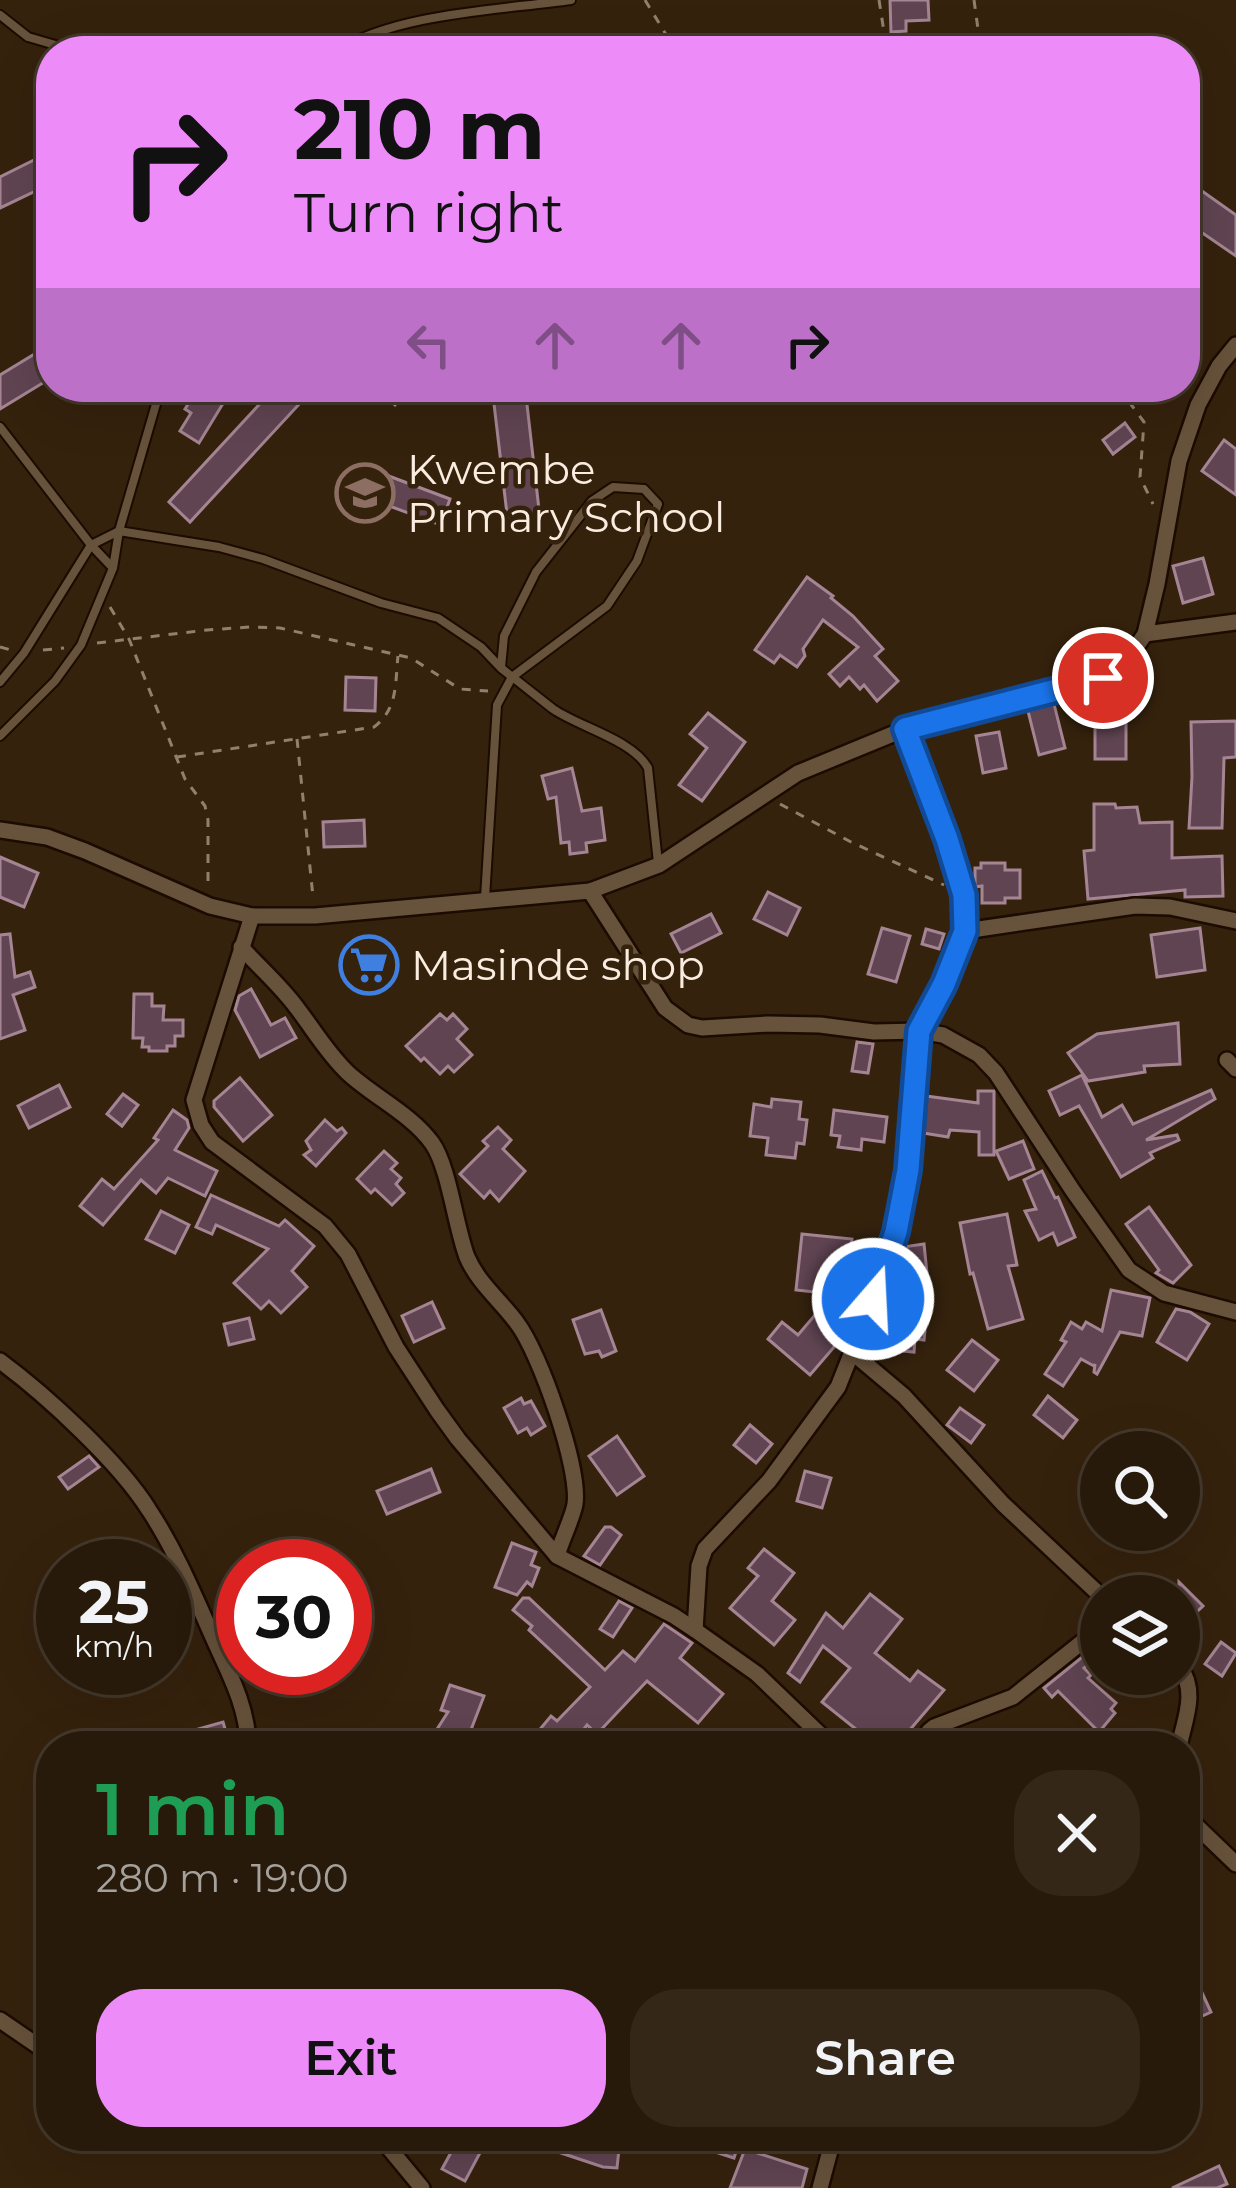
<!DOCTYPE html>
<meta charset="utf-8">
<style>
:root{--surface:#281a0a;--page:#342718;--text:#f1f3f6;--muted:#a5a19c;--line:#44382b;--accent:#ed8cf9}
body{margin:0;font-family:Montserrat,sans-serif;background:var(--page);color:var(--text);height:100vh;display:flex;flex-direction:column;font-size:45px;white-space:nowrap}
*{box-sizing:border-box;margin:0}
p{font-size:39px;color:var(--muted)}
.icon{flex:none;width:66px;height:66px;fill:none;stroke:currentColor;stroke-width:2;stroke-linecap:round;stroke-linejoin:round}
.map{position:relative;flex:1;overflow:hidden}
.drawer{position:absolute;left:36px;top:1731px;width:1164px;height:420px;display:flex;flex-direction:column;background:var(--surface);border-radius:48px;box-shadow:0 12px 48px #0002,0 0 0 3px var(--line)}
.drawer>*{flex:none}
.banner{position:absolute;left:36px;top:36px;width:1164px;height:366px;border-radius:48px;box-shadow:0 12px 48px #0002,0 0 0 3px var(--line);background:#ed8cf9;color:#111;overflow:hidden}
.buttons{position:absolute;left:1080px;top:1431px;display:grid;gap:24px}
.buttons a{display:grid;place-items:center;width:120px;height:120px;border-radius:50%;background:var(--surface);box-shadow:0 12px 48px #0002,0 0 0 3px var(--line);font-size:60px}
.speed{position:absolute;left:36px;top:1539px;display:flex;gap:24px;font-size:60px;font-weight:700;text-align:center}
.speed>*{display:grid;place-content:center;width:156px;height:156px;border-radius:50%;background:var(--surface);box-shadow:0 12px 48px #0002,0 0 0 3px var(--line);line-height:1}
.speed small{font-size:30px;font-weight:400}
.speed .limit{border:18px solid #d22;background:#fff;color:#111}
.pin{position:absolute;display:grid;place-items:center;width:102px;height:102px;color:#fff;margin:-51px;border:6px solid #fff;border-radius:50%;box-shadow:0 3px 12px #0007}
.me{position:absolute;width:132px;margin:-66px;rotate:19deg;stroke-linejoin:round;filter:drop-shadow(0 0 9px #0008)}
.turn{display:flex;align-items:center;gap:42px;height:252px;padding:0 60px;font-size:54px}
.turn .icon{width:156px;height:156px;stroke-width:2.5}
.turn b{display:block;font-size:84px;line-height:102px}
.lanes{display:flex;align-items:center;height:114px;padding:0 60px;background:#0003;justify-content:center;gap:60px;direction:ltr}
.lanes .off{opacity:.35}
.round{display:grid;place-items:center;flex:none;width:126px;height:126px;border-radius:48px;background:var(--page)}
.head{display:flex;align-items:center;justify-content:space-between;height:204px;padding:0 60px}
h1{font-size:72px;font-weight:600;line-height:90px;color:#1e9e55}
.cta{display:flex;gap:24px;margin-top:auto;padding:24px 60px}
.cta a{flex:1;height:138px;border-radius:48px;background:var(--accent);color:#111;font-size:48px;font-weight:600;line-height:138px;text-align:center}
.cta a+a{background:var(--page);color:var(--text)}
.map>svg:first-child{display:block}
.building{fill:#604452;stroke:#a58594;stroke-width:3}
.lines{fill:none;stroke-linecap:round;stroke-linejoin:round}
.lane-casing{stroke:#1c0b00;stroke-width:12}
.street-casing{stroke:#1c0b00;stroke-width:20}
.path{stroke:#90806e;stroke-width:3;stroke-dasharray:9 9;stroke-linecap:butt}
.lane{stroke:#67523b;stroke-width:8}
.street{stroke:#67523b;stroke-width:15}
.route-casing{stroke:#114b97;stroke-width:30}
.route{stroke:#1a73e8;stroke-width:21}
.labels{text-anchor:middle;stroke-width:9;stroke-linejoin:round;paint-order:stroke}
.poi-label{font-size:42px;fill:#faede0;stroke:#35220d;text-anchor:start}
</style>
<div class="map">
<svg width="1236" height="2188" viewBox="0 0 1236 2188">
<rect width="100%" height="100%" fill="#35220d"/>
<g class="building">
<polygon points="890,0 928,0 929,20 906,21 906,31 891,32"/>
<polygon points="36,159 48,185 0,208 0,177"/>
<polygon points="1185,179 1236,215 1236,256 1185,221"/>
<polygon points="51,344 51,378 0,409 0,375"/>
<polygon points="199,387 233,387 199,443 180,431 191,413 185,409"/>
<polygon points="259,387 315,387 190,522 169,502 268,395"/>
<polygon points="373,387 410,387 395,405"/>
<polygon points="492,387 525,387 541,527 509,531"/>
<polygon points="1125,423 1135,437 1113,454 1103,440"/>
<polygon points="1224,440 1236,449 1236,495 1202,471"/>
<polygon points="362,466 450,499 441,525 354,493"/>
<polygon points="1203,558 1213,594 1183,603 1173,566"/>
<polygon points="807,577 833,596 831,598 853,616 883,649 875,656 898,681 877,701 864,685 860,689 849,677 840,686 829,674 858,647 823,620 803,649 805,656 797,667 780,655 774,663 755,650"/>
<polygon points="346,677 376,678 375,711 345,710"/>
<polygon points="1054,704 1065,748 1039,755 1028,711"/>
<polygon points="708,713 745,742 702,801 679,785 707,748 690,734"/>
<rect x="1095" y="714" width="31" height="45"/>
<polygon points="1236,721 1236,757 1224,758 1222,828 1189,828 1192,777 1191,722"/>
<polygon points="999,732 1006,768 983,773 976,736"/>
<polygon points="572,768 582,811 601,808 605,840 586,843 587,852 570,854 569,842 561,843 556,797 548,799 542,776"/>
<polygon points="1094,804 1115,804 1116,808 1137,807 1140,823 1172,822 1172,858 1222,856 1223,896 1185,897 1185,890 1088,899 1084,851 1094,850"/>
<polygon points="364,820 365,846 324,847 323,822"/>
<polygon points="0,857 38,873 24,907 0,897"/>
<polygon points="981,863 1005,863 1005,870 1020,870 1020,898 1005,898 1005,903 982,903 982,886 975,887 975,868 981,868"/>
<polygon points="768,892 800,908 787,935 754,919"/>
<polygon points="711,914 721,933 681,953 671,934"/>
<polygon points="882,928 910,936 896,982 868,974"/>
<polygon points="1200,928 1205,970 1157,977 1151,935"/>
<polygon points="926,929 944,934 939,949 922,944"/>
<polygon points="10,934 15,977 30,972 35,987 13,995 25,1030 0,1039 0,935"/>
<polygon points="251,989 271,1025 285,1018 296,1038 260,1057 235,1010 239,996"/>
<polygon points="134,994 152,994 152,1006 164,1006 163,1020 183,1020 183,1036 175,1036 175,1046 167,1046 167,1051 149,1051 149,1047 142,1047 143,1038 133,1038"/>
<polygon points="440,1014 447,1020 453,1014 467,1029 457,1039 472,1055 454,1072 448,1066 440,1074 424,1058 421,1061 406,1046"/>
<polygon points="1178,1023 1180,1064 1144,1066 1145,1072 1088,1081 1068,1053 1097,1034"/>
<polygon points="857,1042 873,1044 868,1073 852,1071"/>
<polygon points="1082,1075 1102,1117 1122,1105 1133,1124 1211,1090 1215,1099 1146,1140 1177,1135 1179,1140 1150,1153 1153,1158 1121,1177 1079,1106 1060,1115 1049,1091"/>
<polygon points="240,1078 272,1115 243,1141 214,1107 214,1101"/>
<polygon points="59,1085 70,1107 29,1128 18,1106"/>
<polygon points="978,1091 994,1091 994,1155 979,1155 979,1132 950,1130 948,1137 923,1133 926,1096 978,1103"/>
<polygon points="123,1094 138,1105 122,1126 107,1114"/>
<polygon points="772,1099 801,1102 799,1119 807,1120 804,1144 797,1143 795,1158 766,1155 768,1138 750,1136 754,1104 771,1107"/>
<polygon points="173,1110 187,1120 189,1128 175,1150 217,1171 205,1196 168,1178 156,1193 141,1180 103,1225 80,1206 102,1179 114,1189 158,1140 154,1138"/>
<polygon points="834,1110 887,1117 884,1142 862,1139 861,1150 838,1147 840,1136 831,1135"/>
<polygon points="325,1120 337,1131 342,1128 346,1133 316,1166 304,1155 311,1150 306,1141"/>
<polygon points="498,1127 511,1140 503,1149 525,1171 499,1201 490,1191 484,1198 460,1174 488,1146 483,1141"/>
<polygon points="1023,1141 1034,1169 1009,1179 996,1151"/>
<polygon points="384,1151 397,1163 391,1169 401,1178 396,1184 404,1193 392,1205 375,1189 371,1193 357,1179"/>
<polygon points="1042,1171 1055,1198 1058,1197 1075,1237 1058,1245 1053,1233 1039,1240 1025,1211 1036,1209 1024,1180"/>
<polygon points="211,1195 279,1226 285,1220 314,1246 292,1271 307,1287 281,1313 269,1301 261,1309 234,1283 268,1249 216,1225 212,1234 196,1227"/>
<polygon points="1149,1207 1191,1265 1173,1283 1156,1273 1159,1270 1126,1224"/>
<polygon points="161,1211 189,1225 175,1253 146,1239"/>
<polygon points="1007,1214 1017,1265 1008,1266 1023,1319 988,1329 973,1273 970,1274 960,1223"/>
<polygon points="802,1234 852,1239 845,1301 858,1303 847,1332 810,1375 768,1339 782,1322 798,1335 833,1294 796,1290"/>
<polygon points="924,1244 928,1283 921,1283 918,1312 927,1312 924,1340 915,1339 914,1352 869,1348 887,1295 904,1296 900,1256 903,1247"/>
<polygon points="1111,1290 1150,1298 1142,1336 1120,1332 1097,1374 1094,1372 1095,1364 1094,1366 1081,1359 1063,1386 1045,1374 1066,1342 1061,1340 1071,1322 1082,1329 1086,1322 1102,1331"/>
<polygon points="432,1302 444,1328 414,1342 402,1316"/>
<polygon points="1176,1309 1190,1312 1209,1324 1187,1360 1157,1342"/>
<polygon points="601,1310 616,1351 602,1357 599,1351 585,1354 573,1320"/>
<polygon points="249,1318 254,1339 229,1345 224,1324"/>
<polygon points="972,1340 998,1360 974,1391 947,1370"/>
<polygon points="1048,1396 1077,1420 1063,1438 1034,1415"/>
<polygon points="521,1398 524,1404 531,1401 545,1426 531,1435 527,1428 518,1433 504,1408"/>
<polygon points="960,1408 984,1425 971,1443 947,1425"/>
<polygon points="750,1425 772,1444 756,1463 734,1445"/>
<polygon points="617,1436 644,1476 617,1495 589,1456"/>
<polygon points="89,1456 99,1467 68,1489 59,1477"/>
<polygon points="431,1469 440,1492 387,1514 377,1491"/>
<polygon points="805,1471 831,1478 822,1508 797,1501"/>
<polygon points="605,1527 611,1527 621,1535 600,1565 584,1556"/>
<polygon points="512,1543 536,1552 531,1565 539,1568 532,1586 527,1582 517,1595 495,1587"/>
<polygon points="764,1549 794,1573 772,1601 795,1620 774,1645 730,1608 758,1576 748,1568"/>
<polygon points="1179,1582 1203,1606 1179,1629"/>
<polygon points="870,1594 902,1619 875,1653 910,1681 918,1671 944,1690 896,1746 877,1746 822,1702 850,1668 823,1646 800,1682 788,1673 826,1613 843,1628"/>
<polygon points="523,1598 529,1598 605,1670 623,1651 635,1661 664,1624 692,1643 680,1658 723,1694 698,1723 647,1681 597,1734 587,1725 571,1746 526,1746 551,1716 557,1721 590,1687 529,1630 532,1626 513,1610"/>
<polygon points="619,1601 632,1608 613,1637 600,1629"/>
<polygon points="1221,1642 1236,1653 1222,1676 1205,1664"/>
<polygon points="1086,1654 1092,1661 1084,1668 1091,1675 1088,1678 1116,1703 1111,1709 1115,1713 1099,1732 1058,1691 1052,1697 1044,1688"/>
<polygon points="450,1685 484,1696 469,1735 484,1746 447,1746 432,1737 448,1712 441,1710"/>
<polygon points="223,1722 230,1746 188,1746 184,1733"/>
<polygon points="1185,1956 1211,2012 1185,2024"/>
<polygon points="460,2136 489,2136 465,2181 442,2169"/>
<polygon points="551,2136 588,2136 586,2146 619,2149 617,2168 603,2167 546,2148"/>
<polygon points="676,2136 741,2136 734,2158 675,2139"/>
<polygon points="745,2149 807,2169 802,2188 730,2188"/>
<polygon points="1219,2166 1227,2184 1217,2188 1172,2188"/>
</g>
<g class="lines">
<g class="lane-casing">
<g id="lane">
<polyline points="0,15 28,37 76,51"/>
<path d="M 337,51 C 396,13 501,10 571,0"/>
<polyline points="0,427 91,545 112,567"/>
<path d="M 0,682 L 24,653 L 91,545 L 119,531 L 219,547 L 263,559 L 381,603 L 438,618 L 481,647 L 501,668 L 553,709 C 579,727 633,740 648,768 L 658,863"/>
<polyline points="0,736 55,681 81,645 113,568 119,531 161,387"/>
<polyline points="485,898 497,705 512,677 607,606 637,561 658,504 644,489 613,487 592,501 536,572 504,636 501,667"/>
</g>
</g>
<g class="street-casing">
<g id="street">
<polyline points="1145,634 1236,622"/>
<polyline points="0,830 47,837 85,851 210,906 252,916 315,916 590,891 659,865 798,773 905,729 1103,678 1128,659 1145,634 1157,584 1179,461 1198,405 1219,366 1236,345"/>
<polyline points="590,891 665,1008 688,1025 702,1028 768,1024 820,1025 874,1032 919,1031 943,1035 979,1055 996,1073 1073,1191 1129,1270 1164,1293 1236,1312"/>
<polyline points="252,916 194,1100 201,1125 212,1142 325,1226 348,1254 396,1347 437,1410 458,1439 557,1556 674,1616 695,1630 757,1674 832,1746"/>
<polyline points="965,931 1135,906 1170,907 1236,921"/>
<path d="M 241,947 C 259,967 281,986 297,1008 C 314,1030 327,1053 348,1073 C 374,1097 411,1114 432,1143 C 449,1167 455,1225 467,1257 C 478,1283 501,1301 517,1323 C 540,1353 580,1468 575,1504 C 573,1517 561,1541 557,1556"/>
<polyline points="1227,1060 1236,1069"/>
<polyline points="853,1353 904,1396 1003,1504 1101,1596"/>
<path d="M 0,1361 C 46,1395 119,1462 149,1510 C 176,1551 195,1597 215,1642 C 230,1675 248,1709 248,1746"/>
<polyline points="695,1630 699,1566 705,1549 769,1481 838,1387 873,1299 896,1231 908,1170 919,1031 944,984 965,931 964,895 947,839 905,729"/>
<path d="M 1179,1666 C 1198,1690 1185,1719 1179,1746"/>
<polyline points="923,1746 929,1731 934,1727 1013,1697 1101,1627"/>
<polyline points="934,1746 947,1742 954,1746"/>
<polyline points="1185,1815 1236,1864"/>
<polyline points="0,2020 41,2048 51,2050"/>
<polyline points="379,2136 422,2188"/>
<polyline points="820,2188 834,2136"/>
</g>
</g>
<g class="path">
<polyline points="645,0 676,51"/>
<polyline points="879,0 887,51"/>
<polyline points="974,0 981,51"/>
<polyline points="1118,387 1144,422 1140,477 1153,504"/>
<polyline points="110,607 129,639 185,779 205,806 208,820 208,887"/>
<polyline points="97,643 207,630 250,627 280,628 411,658 460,689 488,691"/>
<polyline points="0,647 11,650"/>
<polyline points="43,650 64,648"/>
<polyline points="297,739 313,897"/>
<path d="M 177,757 L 374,727 C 398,709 395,684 398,656"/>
<polyline points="780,804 851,842 944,885"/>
</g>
<use href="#lane" class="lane"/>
<use href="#street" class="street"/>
</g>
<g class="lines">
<g class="route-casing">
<polyline id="route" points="873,1299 896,1232 908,1170 919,1031 944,984 965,931 964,895 947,839 905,729 1103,678"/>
</g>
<use href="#route" class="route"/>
</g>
<defs>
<g id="school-ring" transform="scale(3)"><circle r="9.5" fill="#35220d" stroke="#8d6e63" stroke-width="1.5"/><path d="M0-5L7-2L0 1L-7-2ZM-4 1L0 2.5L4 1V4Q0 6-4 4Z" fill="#8d6e63"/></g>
<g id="supermarket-ring" transform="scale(3)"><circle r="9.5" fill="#35220d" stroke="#3f7fe0" stroke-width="1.5"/><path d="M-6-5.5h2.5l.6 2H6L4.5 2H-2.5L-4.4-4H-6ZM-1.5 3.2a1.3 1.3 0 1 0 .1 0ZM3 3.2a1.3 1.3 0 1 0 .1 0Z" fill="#3f7fe0"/></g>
</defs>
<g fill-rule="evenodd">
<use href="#school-ring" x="365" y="493"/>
<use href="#supermarket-ring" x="369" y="965"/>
</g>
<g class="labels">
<g class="poi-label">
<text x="407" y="484">Kwembe<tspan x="407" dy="48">Primary School</tspan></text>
<text x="411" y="980">Masinde shop</text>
</g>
</g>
</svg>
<div class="buttons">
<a><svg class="icon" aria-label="search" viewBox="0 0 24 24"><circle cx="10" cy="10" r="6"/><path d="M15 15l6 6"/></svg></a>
<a><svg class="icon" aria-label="layers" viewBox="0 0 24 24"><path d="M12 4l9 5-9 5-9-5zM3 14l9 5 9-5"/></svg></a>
</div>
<div class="speed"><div>25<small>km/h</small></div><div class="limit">30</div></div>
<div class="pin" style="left:1103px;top:678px;background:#d93025"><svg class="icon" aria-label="arrive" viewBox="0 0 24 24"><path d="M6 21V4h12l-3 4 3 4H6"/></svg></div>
<svg class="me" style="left:873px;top:1299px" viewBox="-20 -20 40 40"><circle r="17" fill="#1a73e8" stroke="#fff" stroke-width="3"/><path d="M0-11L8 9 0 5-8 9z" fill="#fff"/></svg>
<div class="banner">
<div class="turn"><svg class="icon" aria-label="right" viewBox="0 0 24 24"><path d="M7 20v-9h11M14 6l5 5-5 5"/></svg><div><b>210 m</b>Turn right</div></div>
<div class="lanes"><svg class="icon off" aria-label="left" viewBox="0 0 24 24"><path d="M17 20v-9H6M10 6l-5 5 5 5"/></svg><svg class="icon off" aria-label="ahead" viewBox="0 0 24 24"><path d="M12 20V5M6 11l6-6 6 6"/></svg><svg class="icon off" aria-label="ahead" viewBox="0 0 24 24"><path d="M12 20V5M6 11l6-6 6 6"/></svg><svg class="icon" aria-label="right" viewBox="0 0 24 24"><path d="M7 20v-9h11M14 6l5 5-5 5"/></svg></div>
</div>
<section class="drawer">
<div class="head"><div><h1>1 min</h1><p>280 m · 19:00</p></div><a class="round"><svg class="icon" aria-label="close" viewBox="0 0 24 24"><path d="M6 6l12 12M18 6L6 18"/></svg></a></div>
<div class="cta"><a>Exit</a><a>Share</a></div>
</section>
</div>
